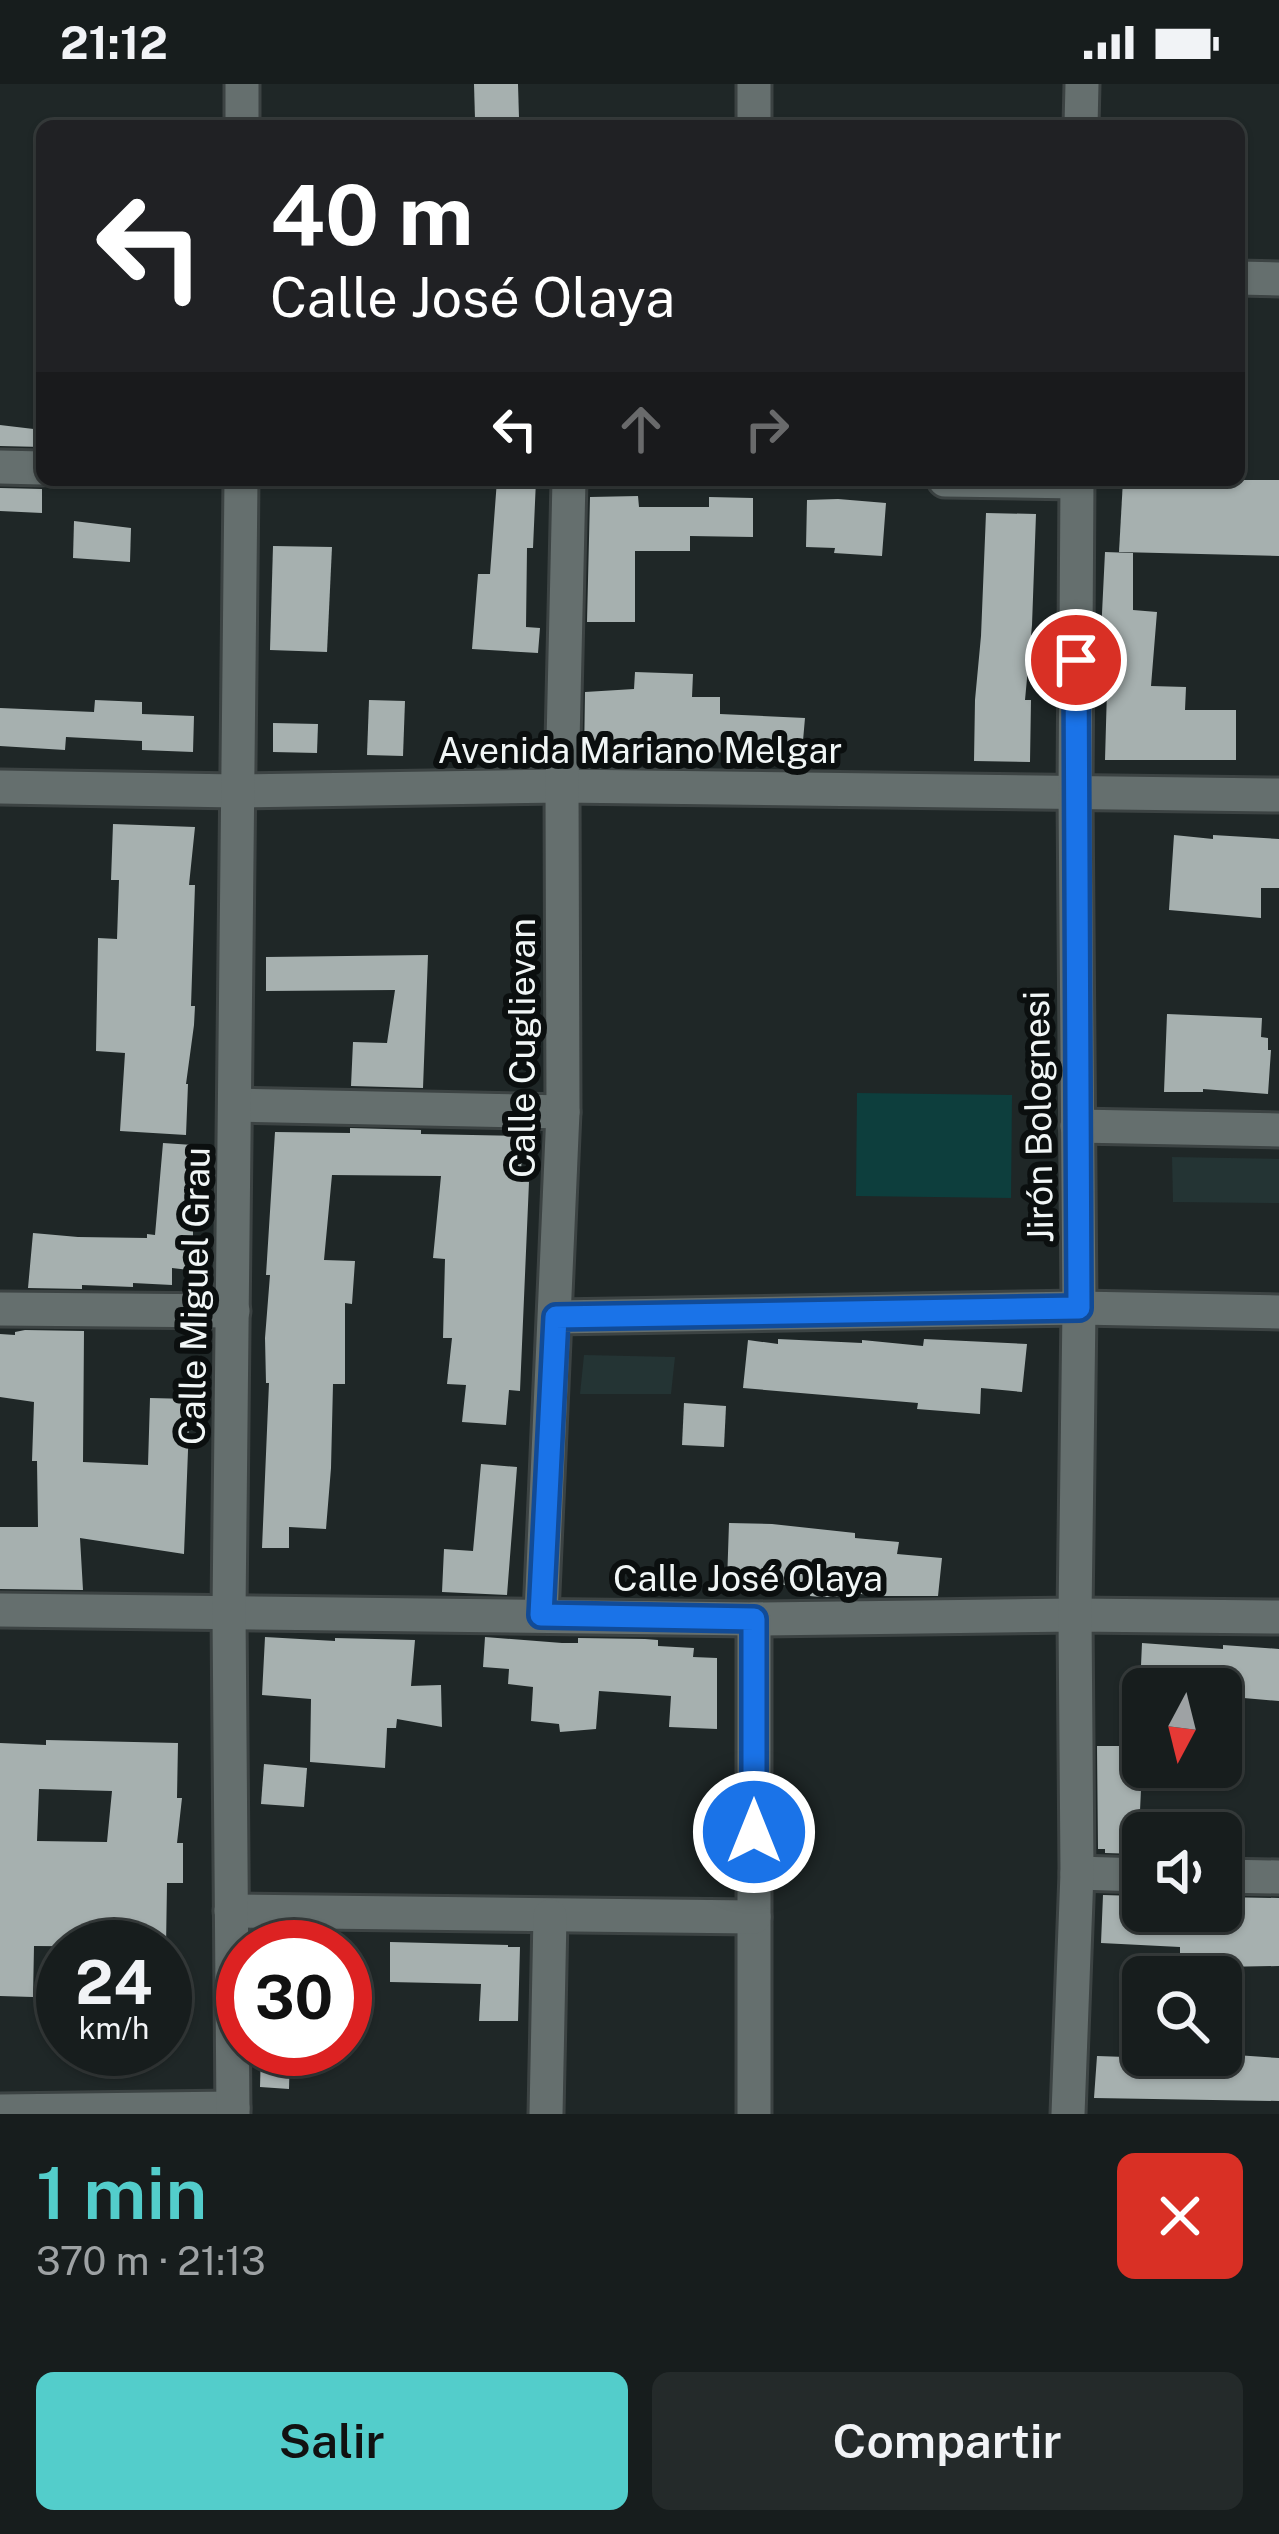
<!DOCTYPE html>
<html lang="es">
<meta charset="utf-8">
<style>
:root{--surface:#171d1d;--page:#242a2a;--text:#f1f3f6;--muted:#9ea2a4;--line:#363b3b;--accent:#53cdcb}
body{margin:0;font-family:"Public Sans",sans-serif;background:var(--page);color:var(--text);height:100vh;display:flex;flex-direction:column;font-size:45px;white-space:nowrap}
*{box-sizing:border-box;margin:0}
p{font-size:39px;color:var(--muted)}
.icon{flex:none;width:66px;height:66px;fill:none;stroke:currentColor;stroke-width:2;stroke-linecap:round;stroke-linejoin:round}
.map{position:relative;height:2030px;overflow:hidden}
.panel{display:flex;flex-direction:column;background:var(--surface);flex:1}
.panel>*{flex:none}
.top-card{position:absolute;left:36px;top:36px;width:1209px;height:366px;border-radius:18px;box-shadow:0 3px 9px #0004,0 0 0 3px var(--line);background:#202124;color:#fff;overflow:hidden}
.needle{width:78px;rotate:187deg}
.buttons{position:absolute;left:1122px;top:1584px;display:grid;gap:24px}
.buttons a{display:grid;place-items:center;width:120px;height:120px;border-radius:18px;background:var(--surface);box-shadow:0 3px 9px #0004,0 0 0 3px var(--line);font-size:60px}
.speed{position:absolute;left:36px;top:1836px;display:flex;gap:24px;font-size:60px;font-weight:700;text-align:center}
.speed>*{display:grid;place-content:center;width:156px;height:156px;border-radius:50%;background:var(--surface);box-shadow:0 3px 9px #0004,0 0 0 3px var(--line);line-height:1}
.speed small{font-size:30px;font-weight:400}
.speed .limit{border:18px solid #d22;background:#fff;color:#111}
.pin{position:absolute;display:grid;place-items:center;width:102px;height:102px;color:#fff;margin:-51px;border:6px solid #fff;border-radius:50%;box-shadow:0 3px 12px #0007}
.me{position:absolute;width:132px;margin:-66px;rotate:0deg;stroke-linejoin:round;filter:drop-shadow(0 0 9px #0008)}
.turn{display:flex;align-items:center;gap:42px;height:252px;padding:0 36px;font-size:54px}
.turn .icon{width:156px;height:156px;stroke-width:2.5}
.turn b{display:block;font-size:84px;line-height:102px}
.lanes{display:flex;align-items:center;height:114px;padding:0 36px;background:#0003;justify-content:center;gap:60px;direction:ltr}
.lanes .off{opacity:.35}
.round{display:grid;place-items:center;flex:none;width:126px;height:126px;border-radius:18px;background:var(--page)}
.headline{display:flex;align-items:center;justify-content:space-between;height:204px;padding:0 36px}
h1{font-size:72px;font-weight:600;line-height:90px;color:var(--accent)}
.primary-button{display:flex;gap:24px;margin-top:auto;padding:24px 36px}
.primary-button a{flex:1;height:138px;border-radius:18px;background:var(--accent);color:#111;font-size:48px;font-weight:600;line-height:138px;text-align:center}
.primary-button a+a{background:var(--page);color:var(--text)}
.status{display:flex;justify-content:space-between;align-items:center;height:84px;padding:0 60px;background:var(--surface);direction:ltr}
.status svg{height:33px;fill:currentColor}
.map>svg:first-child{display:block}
.built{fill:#243434}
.green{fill:#0d3e3d}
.building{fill:#a6b0af;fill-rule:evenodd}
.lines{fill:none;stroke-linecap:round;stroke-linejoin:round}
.minor-casing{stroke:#3c4343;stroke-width:39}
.minor{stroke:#656f6e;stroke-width:33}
.route-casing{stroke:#114b97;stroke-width:30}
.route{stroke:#1a73e8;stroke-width:21}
.labels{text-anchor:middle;stroke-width:12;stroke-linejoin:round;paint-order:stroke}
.street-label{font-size:36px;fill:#f1f6f6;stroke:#0b0f0f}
</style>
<div class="status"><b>21:12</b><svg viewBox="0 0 49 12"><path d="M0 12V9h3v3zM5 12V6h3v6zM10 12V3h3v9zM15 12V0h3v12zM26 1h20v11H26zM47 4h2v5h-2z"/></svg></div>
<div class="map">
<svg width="1279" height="2030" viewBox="0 0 1279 2030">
<rect width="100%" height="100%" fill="#1f2727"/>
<g class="built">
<polygon points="1172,1073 1279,1075 1279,1119 1173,1118"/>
<polygon points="584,1271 675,1273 671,1310 580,1310"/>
</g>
<polygon class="green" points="857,1009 1012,1011 1011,1114 856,1112"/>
<g class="building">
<polygon points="474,0 518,0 519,34 475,35"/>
<polygon points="0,341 42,346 42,363 0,362"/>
<polygon points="497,396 536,396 533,464 527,464 526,543 540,544 538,569 472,565 478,490 490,490"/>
<polygon points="1123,396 1279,396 1279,472 1119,468"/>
<polygon points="0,404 42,405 42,429 0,427"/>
<polygon points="638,412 639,423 709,423 709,413 753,414 753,453 690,452 690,467 635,467 635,538 587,538 590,413"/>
<polygon points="838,415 886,419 882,472 834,469 835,464 806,463 807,416"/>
<polygon points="986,429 1036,430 1032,541 1025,616 1031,616 1030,678 974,677 975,616 981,552"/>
<polygon points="74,437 131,444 130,478 73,474"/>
<polygon points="273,462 332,463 327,568 270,566"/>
<polygon points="1105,468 1133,469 1133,526 1157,528 1151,602 1186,603 1185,626 1236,626 1236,676 1105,676 1108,570 1100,570"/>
<polygon points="635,588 693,590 692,613 720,613 720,630 805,634 802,668 632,669 633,679 584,674 585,608 634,605"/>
<polygon points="95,616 142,618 142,630 194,632 193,668 142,666 142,657 66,653 65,666 0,662 0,624 94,628"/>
<polygon points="369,616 405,617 403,672 367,671"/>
<polygon points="273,639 318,640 317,669 273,668"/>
<polygon points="113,740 195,743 189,801 195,801 191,922 195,922 194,941 186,1000 188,1000 186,1051 120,1047 125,969 96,967 98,854 117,855 119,796 111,796"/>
<polygon points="1174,751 1213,755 1213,751 1279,755 1279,804 1261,804 1261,834 1169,826"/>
<polygon points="428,871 423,1004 351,1002 353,958 387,959 395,906 266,907 266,873"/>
<polygon points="1167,930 1262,934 1261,953 1268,954 1268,966 1271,966 1268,1010 1203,1005 1203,1008 1164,1008"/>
<polygon points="350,1044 421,1046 421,1050 522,1052 521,1097 529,1098 520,1307 509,1306 506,1341 462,1338 466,1301 447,1300 452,1254 443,1254 445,1175 433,1174 441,1092 332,1091 324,1176 355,1177 352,1220 345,1219 345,1300 333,1300 331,1384 326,1445 289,1443 289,1464 262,1464 269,1299 266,1299 265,1254 270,1191 266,1191 275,1048 350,1049"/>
<polygon points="163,1059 193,1061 193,1154 189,1186 172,1184 172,1201 133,1199 133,1203 82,1201 82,1205 28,1204 33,1149 78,1153 147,1154 147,1150 155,1151"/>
<polygon points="25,1246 84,1247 83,1378 148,1381 150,1314 190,1315 184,1470 80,1454 83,1506 0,1505 0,1443 38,1443 37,1377 32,1377 34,1318 0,1313 0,1250 15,1251 15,1248"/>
<polygon points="778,1255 862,1259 862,1256 923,1262 924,1255 1027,1260 1022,1308 981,1304 980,1330 917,1325 918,1319 743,1304 748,1256 778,1260"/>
<polygon points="684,1319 726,1322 724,1363 682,1361"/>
<polygon points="481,1380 517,1383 507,1511 442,1508 444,1465 473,1467"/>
<polygon points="729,1439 772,1440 855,1449 855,1454 899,1458 897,1470 942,1474 938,1512 882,1512 850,1509 849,1513 820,1513 810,1512 811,1502 727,1499"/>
<polygon points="265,1553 335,1557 335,1554 415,1556 411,1602 441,1601 442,1643 397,1635 396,1644 387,1644 385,1684 310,1678 311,1615 262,1611"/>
<polygon points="485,1553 562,1559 578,1559 578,1554 645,1555 658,1556 658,1562 694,1564 693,1573 717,1574 717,1645 669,1643 671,1612 599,1607 596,1645 560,1648 559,1640 531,1637 533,1603 508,1600 509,1585 483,1583"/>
<polygon points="1142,1559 1223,1565 1223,1561 1279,1565 1279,1617 1221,1612 1222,1605 1140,1604"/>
<path d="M 46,1656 L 178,1659 L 177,1714 L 182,1714 L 177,1759 L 183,1759 L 183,1799 L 167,1799 L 166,1863 L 34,1862 L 33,1913 L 0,1912 L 0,1659 L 46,1661 ZM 39,1705 L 112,1707 L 107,1758 L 37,1757 Z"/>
<polygon points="1097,1662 1143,1662 1138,1770 1105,1769 1105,1765 1098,1765"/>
<polygon points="264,1680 307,1684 304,1723 261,1720"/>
<polygon points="1103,1811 1137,1812 1137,1816 1143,1816 1143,1827 1221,1827 1221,1813 1279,1814 1279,1882 1221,1883 1221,1879 1180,1878 1180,1863 1101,1859"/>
<polygon points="390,1858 508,1861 508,1863 520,1863 518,1937 479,1937 481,1900 390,1898"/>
<polygon points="261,1965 290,1965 289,2005 260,2003"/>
<polygon points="1221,1970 1279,1974 1279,2017 1094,2014 1097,1972 1184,1975 1184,1971"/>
</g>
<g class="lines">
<g class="minor-casing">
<g id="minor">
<polyline points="242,0 242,42"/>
<polyline points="754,42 754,0"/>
<polyline points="1081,42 1082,0"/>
<polyline points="1239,194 1279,195"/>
<polyline points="0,383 42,384"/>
<polyline points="945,396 1077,398"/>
<polyline points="0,703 237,707 562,702 1279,711"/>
<polyline points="236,1021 563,1028"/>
<polyline points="1077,1042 1279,1046"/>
<polyline points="0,1225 233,1227"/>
<polyline points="556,1233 1079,1224 1279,1228"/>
<polyline points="0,1526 754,1535 1075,1531 1279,1533"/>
<polyline points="541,1531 563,1028 562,702 569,396"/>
<polyline points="754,1535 754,2030"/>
<polyline points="1077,1789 1143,1791"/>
<polyline points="1221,1792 1279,1793"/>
<polyline points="231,1827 754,1833"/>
<polyline points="0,2027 233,2024"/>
<polyline points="233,2030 229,1528 241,396"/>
<polyline points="546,2030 550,1832"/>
<polyline points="1068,2030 1077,1789 1075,1531 1079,1224 1075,709 1077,396"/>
</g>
</g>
<use href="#minor" class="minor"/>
</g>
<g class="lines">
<g class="route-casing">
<polyline id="route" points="754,1748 754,1535 541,1531 556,1233 1079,1224 1076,576"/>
</g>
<use href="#route" class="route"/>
</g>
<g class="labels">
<g class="street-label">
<text x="640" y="679">Avenida Mariano Melgar</text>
<text transform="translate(522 964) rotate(-90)" y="13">Calle Cuglievan</text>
<text transform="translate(1038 1033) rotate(-91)" y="13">Jirón Bolognesi</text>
<text transform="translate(194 1212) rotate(-89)" y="13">Calle Miguel Grau</text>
<text x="748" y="1507">Calle José Olaya</text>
</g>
</g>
</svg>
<div class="buttons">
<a><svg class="needle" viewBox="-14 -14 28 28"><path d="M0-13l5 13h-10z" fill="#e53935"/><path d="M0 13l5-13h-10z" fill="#9ea2a4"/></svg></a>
<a><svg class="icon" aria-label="sound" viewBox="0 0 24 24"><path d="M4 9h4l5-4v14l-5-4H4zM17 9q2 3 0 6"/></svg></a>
<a><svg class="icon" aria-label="search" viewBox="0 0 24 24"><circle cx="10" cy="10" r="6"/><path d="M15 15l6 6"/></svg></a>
</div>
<div class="speed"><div>24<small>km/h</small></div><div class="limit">30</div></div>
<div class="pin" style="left:1076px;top:576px;background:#d93025"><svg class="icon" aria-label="arrive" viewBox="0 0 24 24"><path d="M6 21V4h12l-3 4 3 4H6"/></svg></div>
<svg class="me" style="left:754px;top:1748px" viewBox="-20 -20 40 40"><circle r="17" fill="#1a73e8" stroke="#fff" stroke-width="3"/><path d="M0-11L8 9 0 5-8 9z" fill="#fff"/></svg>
<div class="top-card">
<div class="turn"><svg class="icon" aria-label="left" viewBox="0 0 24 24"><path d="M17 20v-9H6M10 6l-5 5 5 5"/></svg><div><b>40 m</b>Calle José Olaya</div></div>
<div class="lanes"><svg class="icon" aria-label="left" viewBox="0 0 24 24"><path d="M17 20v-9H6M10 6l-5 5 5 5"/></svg><svg class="icon off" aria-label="ahead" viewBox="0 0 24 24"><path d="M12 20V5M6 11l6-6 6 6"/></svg><svg class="icon off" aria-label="right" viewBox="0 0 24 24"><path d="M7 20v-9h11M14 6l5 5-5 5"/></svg></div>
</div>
</div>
<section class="panel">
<div class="headline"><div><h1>1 min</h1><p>370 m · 21:13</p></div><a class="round" style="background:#d93025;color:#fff"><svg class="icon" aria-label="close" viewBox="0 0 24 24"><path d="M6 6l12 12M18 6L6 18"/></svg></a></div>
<div class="primary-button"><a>Salir</a><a>Compartir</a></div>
</section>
